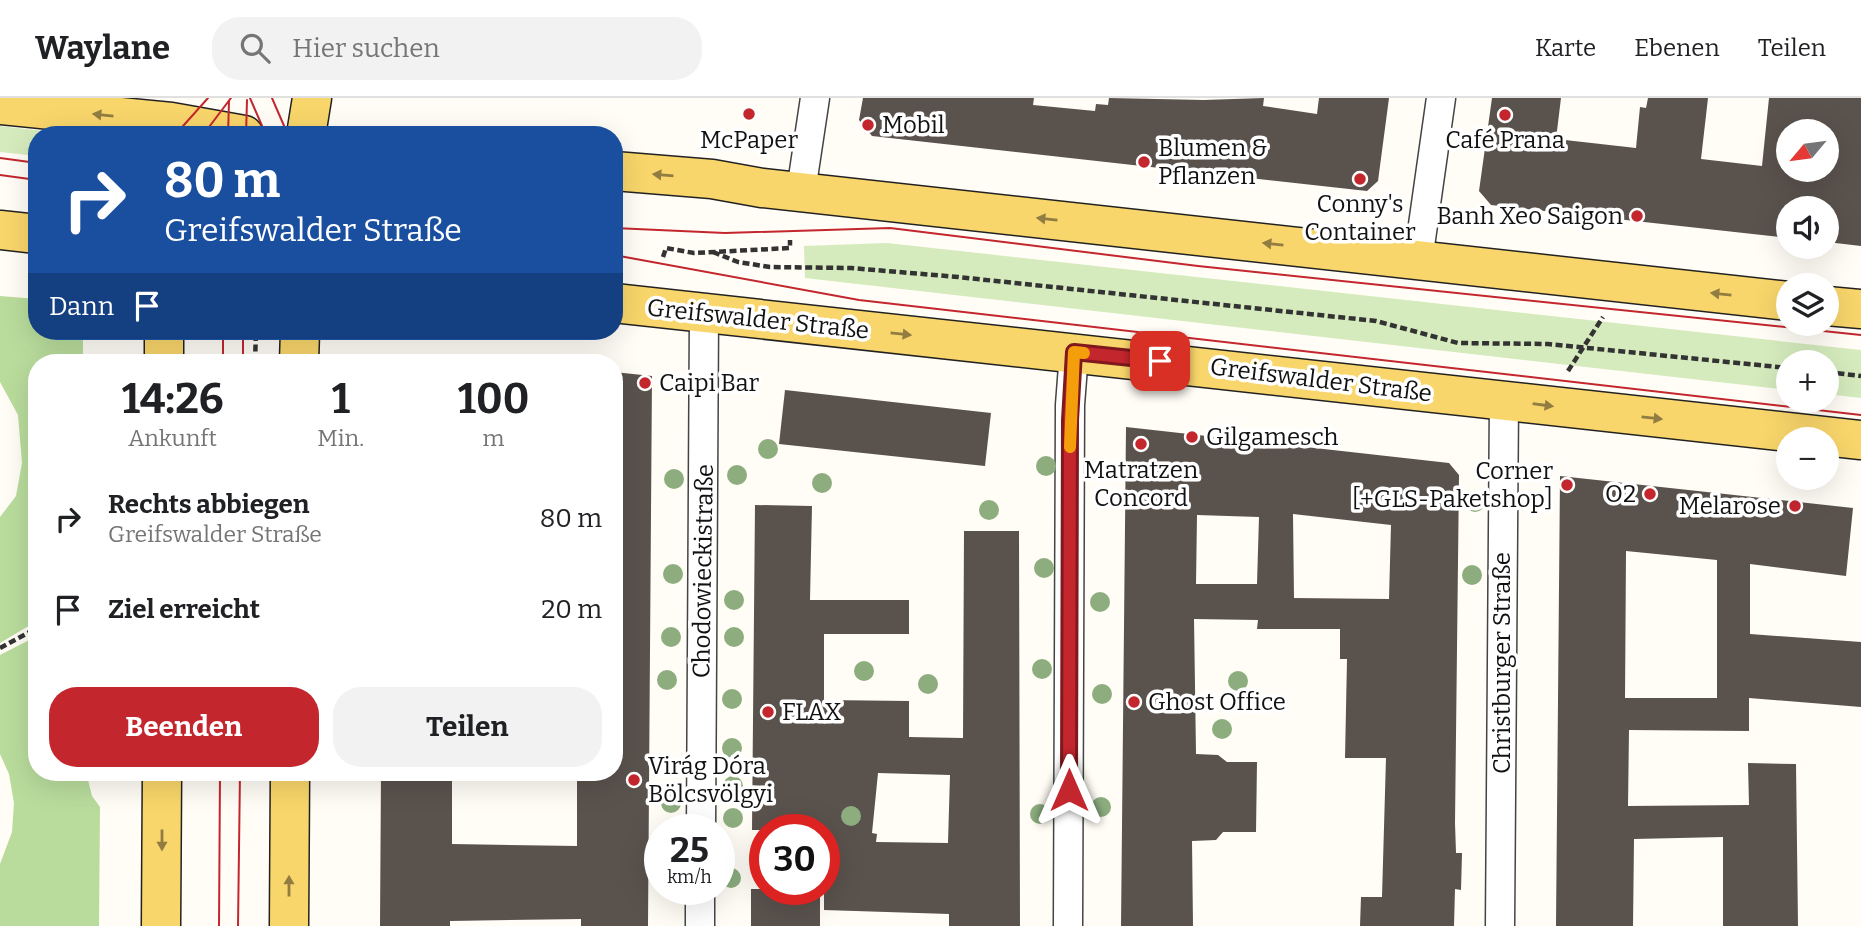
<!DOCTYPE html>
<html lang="de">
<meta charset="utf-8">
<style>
:root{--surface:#fff;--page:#f2f2f2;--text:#202124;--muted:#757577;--line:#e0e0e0;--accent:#c4262e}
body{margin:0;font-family:Bitter,serif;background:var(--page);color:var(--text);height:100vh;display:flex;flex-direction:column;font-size:26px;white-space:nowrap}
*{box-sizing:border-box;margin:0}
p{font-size:23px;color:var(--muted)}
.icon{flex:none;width:38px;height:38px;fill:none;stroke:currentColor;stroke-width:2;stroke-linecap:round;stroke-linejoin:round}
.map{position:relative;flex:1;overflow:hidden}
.sheet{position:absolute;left:28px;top:256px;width:595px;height:427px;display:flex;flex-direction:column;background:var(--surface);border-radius:28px;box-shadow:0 7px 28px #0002}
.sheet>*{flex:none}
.hud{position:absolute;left:28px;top:28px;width:595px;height:214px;border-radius:28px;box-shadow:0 7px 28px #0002;background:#1a4fa0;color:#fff;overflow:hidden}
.needle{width:46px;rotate:241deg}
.tools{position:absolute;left:1776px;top:21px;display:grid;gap:14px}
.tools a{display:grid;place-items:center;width:63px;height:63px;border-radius:50%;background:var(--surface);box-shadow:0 7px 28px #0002;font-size:35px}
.speed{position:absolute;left:644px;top:716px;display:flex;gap:14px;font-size:35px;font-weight:700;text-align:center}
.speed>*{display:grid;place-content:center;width:91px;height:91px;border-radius:50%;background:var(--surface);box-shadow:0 7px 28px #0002;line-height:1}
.speed small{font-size:18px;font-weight:400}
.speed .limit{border:10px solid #d22;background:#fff;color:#111}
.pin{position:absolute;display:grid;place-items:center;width:60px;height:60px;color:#fff;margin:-30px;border-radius:14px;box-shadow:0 4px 10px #0006}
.me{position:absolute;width:77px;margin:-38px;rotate:0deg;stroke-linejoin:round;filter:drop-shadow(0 0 5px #0008)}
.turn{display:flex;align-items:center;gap:24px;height:147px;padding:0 21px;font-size:32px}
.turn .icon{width:91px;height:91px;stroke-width:2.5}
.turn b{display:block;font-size:49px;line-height:60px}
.then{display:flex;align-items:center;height:66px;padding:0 21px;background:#0003;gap:14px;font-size:26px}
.eta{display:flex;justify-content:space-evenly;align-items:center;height:119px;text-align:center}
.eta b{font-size:42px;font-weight:700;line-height:49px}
.primary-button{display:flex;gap:14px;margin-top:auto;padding:14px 21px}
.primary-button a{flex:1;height:80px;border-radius:28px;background:var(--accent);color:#fff;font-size:28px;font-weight:700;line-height:80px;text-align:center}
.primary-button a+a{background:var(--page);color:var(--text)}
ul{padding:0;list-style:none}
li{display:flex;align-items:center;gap:21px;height:91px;padding:0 21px}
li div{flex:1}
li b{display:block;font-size:26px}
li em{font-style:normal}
header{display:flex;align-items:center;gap:42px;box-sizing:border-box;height:98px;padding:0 35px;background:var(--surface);border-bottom:2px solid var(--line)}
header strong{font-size:33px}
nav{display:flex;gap:38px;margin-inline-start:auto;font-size:24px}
.search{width:490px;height:63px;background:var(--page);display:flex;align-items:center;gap:18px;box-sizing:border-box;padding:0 24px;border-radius:28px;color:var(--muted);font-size:26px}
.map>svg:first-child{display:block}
.green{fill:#d5ebbd}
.forest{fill:#b9dc9c}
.building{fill:#5a524d;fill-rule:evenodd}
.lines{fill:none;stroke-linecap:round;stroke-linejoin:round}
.street-casing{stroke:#444;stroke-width:31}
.primary-casing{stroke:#222;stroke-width:41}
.path{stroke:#333;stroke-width:4.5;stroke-dasharray:7 3.5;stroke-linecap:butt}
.street{stroke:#fff;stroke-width:28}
.primary{stroke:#f9d66b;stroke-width:38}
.tram{stroke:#c4262e;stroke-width:2}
.tree{fill:#8dad7f}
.oneway{fill:#917d42}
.route-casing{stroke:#7f191e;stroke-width:18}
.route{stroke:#c4262e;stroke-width:12}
.slow{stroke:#f59e0b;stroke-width:12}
.poi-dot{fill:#c4262e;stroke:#fff;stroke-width:2.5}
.labels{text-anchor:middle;stroke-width:7;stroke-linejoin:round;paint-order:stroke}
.poi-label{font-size:24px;fill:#111;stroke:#fff;text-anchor:start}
.street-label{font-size:24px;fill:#111;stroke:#fff}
</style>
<header>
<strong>Waylane</strong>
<div class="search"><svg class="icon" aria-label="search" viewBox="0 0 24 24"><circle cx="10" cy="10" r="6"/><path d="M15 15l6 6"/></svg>Hier suchen</div>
<nav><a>Karte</a><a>Ebenen</a><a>Teilen</a></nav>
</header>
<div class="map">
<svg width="1861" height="828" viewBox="0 0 1861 828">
<rect width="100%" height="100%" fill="#fffdf5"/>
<g class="green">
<polygon points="0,28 78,37 37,37 37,58 0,54"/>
<polygon points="887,145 1861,252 1861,300 1827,296 1827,264 1788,264 1788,292 805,180 804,148"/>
</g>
<g class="forest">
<polygon points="0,198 37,201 37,233 83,233 83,264 37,264 37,523 0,545 0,419 16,398 22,365 18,317 0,284"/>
<polygon points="37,538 37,674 86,674 92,698 100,709 99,828 0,828 0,766 12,734 14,705 9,676 0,656 0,557"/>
</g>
<g class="building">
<polygon points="863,0 1034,0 1033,7 1095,13 1096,6 1108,7 1109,0 1204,2 1264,0 1263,8 1317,16 1319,0 1389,0 1378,83 1367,93 872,38 859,22"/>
<path d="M 1492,0 L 1561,0 L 1556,41 L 1636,50 L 1640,9 L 1646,10 L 1648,0 L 1708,0 L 1701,61 L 1762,68 L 1769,0 L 1861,0 L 1861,148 L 1827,144 L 1827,110 L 1788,110 L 1788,140 L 1491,107 L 1479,93 ZM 1788,33 L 1827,33 L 1827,72 L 1788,72 Z"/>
<polygon points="614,274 652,278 648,828 581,828 581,821 450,823 450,828 380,828 381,674 452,674 452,746 577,748 577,674 614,674"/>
<polygon points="785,292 991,315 985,368 779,346"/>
<path d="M 1126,329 L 1449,365 L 1459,377 L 1455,725 L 1456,755 L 1462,755 L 1461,792 L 1455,791 L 1454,828 L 1360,828 L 1361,799 L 1382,799 L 1386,660 L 1345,660 L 1347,561 L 1340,561 L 1340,531 L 1257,531 L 1258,522 L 1194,521 L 1196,656 L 1218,657 L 1227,664 L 1257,664 L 1256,734 L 1223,734 L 1216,742 L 1192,743 L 1193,828 L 1121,828 ZM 1293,416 L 1391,427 L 1389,501 L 1294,500 ZM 1197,417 L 1259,419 L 1257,486 L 1196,486 Z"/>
<path d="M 1560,378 L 1853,410 L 1846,478 L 1750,466 L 1750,536 L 1861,544 L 1861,609 L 1749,600 L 1749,633 L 1629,632 L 1628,708 L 1749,707 L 1748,665 L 1796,666 L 1798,828 L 1723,828 L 1723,739 L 1634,741 L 1633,828 L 1556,828 ZM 1626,453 L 1717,462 L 1717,600 L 1625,600 Z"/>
<path d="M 755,407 L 812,408 L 810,502 L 909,502 L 909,536 L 824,536 L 824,602 L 909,603 L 909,639 L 963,640 L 964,433 L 1019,433 L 1020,828 L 949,828 L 949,816 L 824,812 L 824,732 L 752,732 ZM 878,675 L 950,677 L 948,745 L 876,744 L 877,736 L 872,735 Z"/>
<rect x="751" y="791" width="69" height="37"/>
</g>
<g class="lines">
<g class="street-casing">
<g id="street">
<polyline points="801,93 815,0"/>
<polyline points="1418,162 1441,0"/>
<polyline points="701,732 704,215"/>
<polyline points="700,828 700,791"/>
<polyline points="1068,828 1070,307 1074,255"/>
<polyline points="1500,828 1504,302"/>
</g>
</g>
<g class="primary-casing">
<g id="primary">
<polyline points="0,7 171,24 244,37"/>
<polyline points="306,37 312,0"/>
<polyline points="614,73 712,81 762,90 1788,203"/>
<polyline points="0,132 37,136"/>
<polyline points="614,205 1861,342"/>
<polyline points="1827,208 1861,211"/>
<polyline points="164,264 164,233"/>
<polyline points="299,264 300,233"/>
<polyline points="161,828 162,674"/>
<polyline points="289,828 290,674"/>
</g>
</g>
<g class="path">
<polyline points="713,154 738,164 770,169 851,170 958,179 1376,223 1458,245 1548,246 1788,270"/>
<polyline points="663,159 666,150 694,155 790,150 790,142"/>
<polyline points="255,264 256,233"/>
<polyline points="1568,273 1603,219"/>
<polyline points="1827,274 1861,278"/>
<polyline points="0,550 37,530"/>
</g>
<use href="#street" class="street"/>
<use href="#primary" class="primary"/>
<g class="tram">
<polyline points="250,0 266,37"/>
<polyline points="272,0 288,37"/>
<polyline points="175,37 208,0"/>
<polyline points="203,37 231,0"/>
<polyline points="228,37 229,3"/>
<polyline points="246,37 247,2"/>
<polyline points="0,60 37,65"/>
<polyline points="0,77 37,82"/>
<polyline points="614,130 725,135 890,130 1198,168 1861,237"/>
<polyline points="614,157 859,202 1861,317"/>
<polyline points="243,233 243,264"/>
<polyline points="223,264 223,233"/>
<polyline points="219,828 220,674"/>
<polyline points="238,828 240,674"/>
</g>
</g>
<g class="tree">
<circle cx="768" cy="351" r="10"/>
<circle cx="1046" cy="368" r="10"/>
<circle cx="737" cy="377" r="10"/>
<circle cx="674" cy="381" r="10"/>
<circle cx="822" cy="385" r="10"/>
<circle cx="1475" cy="404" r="10"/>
<circle cx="989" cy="412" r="10"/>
<circle cx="1044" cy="470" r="10"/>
<circle cx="673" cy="476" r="10"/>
<circle cx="1472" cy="477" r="10"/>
<circle cx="734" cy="502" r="10"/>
<circle cx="1100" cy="504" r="10"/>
<circle cx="671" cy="539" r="10"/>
<circle cx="734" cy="539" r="10"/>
<circle cx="1042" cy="571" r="10"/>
<circle cx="864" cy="573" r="10"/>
<circle cx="667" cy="582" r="10"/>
<circle cx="1238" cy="583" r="10"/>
<circle cx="928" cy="586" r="10"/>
<circle cx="1102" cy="596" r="10"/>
<circle cx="732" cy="601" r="10"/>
<circle cx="1222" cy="631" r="10"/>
<circle cx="732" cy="650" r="10"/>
<circle cx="733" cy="688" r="10"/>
<circle cx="671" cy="705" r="10"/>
<circle cx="1101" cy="709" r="10"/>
<circle cx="1040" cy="716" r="10"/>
<circle cx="851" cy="718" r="10"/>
<circle cx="733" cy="720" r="10"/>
<circle cx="731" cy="780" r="10"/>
</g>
<defs><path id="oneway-solid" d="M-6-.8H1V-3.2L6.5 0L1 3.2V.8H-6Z" transform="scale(1.75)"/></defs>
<g class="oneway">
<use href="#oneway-solid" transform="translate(103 17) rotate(-174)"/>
<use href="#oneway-solid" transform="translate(663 77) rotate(-175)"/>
<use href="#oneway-solid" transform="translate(1047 121) rotate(-174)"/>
<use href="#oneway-solid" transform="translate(1273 146) rotate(-174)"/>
<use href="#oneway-solid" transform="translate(1721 196) rotate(-174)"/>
<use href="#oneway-solid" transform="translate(901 236) rotate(6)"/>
<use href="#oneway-solid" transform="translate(1543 307) rotate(8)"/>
<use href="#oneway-solid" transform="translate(1652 320) rotate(6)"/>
<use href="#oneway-solid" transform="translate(162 742) rotate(90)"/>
<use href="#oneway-solid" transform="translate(289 788) rotate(-90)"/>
</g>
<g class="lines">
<g class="route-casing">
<polyline id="route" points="1069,692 1070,322 1074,254 1160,263"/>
</g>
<use href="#route" class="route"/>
<polyline class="slow" points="1070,349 1074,254 1084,255"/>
</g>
<g class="poi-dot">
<circle cx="749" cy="16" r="7"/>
<circle cx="1505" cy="17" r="7"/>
<circle cx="868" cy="27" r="7"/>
<circle cx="1144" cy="64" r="7"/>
<circle cx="1360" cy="81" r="7"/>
<circle cx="1637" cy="118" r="7"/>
<circle cx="645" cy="285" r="7"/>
<circle cx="1192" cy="339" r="7"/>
<circle cx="1141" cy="346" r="7"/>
<circle cx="1567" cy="387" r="7"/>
<circle cx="1650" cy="396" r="7"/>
<circle cx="1795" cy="408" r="7"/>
<circle cx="1134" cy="604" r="7"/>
<circle cx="768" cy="614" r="7"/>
<circle cx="634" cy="682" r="7"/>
</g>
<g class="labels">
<g class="poi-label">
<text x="882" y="35">Mobil</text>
<text x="749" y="50" text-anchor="middle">McPaper</text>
<text x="1505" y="50" text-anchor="middle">Café Prana</text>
<text x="1158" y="58">Blumen &amp;<tspan x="1158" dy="28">Pflanzen</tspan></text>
<text x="1360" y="114" text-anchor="middle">Conny's<tspan x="1360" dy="28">Container</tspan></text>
<text x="1623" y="126" text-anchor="end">Banh Xeo Saigon</text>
<text x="659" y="293">Caipi Bar</text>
<text x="1206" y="347">Gilgamesch</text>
<text x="1141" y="380" text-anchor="middle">Matratzen<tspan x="1141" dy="28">Concord</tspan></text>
<text x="1553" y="381" text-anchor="end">Corner<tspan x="1553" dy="28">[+GLS-Paketshop]</tspan></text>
<text x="1636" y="404" text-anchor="end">O2</text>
<text x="1781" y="416" text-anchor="end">Melarose</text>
<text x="1148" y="612">Ghost Office</text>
<text x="782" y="622">FLAX</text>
<text x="648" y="676">Virág Dóra<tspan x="648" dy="28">Bölcsvölgyi</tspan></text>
</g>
<g class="street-label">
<text transform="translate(758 221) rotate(6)" y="8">Greifswalder Straße</text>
<text transform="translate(1321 282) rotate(7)" y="8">Greifswalder Straße</text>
<text transform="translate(703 473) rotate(-89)" y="8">Chodowieckistraße</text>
<text transform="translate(1502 565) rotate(-90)" y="8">Christburger Straße</text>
</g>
</g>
</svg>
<div class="tools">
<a><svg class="needle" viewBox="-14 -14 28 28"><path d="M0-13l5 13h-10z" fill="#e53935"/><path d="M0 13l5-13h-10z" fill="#757577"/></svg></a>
<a><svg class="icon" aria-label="sound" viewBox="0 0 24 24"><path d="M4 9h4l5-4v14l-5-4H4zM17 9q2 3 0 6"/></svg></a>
<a><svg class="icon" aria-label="layers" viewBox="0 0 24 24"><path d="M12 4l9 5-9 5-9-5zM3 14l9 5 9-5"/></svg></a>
<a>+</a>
<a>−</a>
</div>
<div class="speed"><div>25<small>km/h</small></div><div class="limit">30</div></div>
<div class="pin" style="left:1160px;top:263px;background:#d93025"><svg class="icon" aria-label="arrive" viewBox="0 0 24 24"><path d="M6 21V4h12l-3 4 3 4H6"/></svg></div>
<svg class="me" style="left:1069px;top:692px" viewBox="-20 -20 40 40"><path d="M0-17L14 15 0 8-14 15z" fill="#c4262e" stroke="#fff" stroke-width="4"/></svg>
<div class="hud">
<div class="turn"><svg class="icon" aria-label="right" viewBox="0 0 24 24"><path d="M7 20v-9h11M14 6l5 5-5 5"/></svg><div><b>80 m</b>Greifswalder Straße</div></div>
<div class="then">Dann<svg class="icon" aria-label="arrive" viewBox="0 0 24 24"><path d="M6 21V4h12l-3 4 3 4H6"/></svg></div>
</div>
<section class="sheet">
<div class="eta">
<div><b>14:26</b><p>Ankunft</p></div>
<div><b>1</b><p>Min.</p></div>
<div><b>100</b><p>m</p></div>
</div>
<ul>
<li><svg class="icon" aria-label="right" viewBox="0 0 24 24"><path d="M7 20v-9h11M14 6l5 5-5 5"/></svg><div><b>Rechts abbiegen</b><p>Greifswalder Straße</p></div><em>80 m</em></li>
<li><svg class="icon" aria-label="arrive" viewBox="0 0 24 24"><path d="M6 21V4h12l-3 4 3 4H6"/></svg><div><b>Ziel erreicht</b></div><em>20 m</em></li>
</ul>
<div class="primary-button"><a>Beenden</a><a>Teilen</a></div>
</section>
</div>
